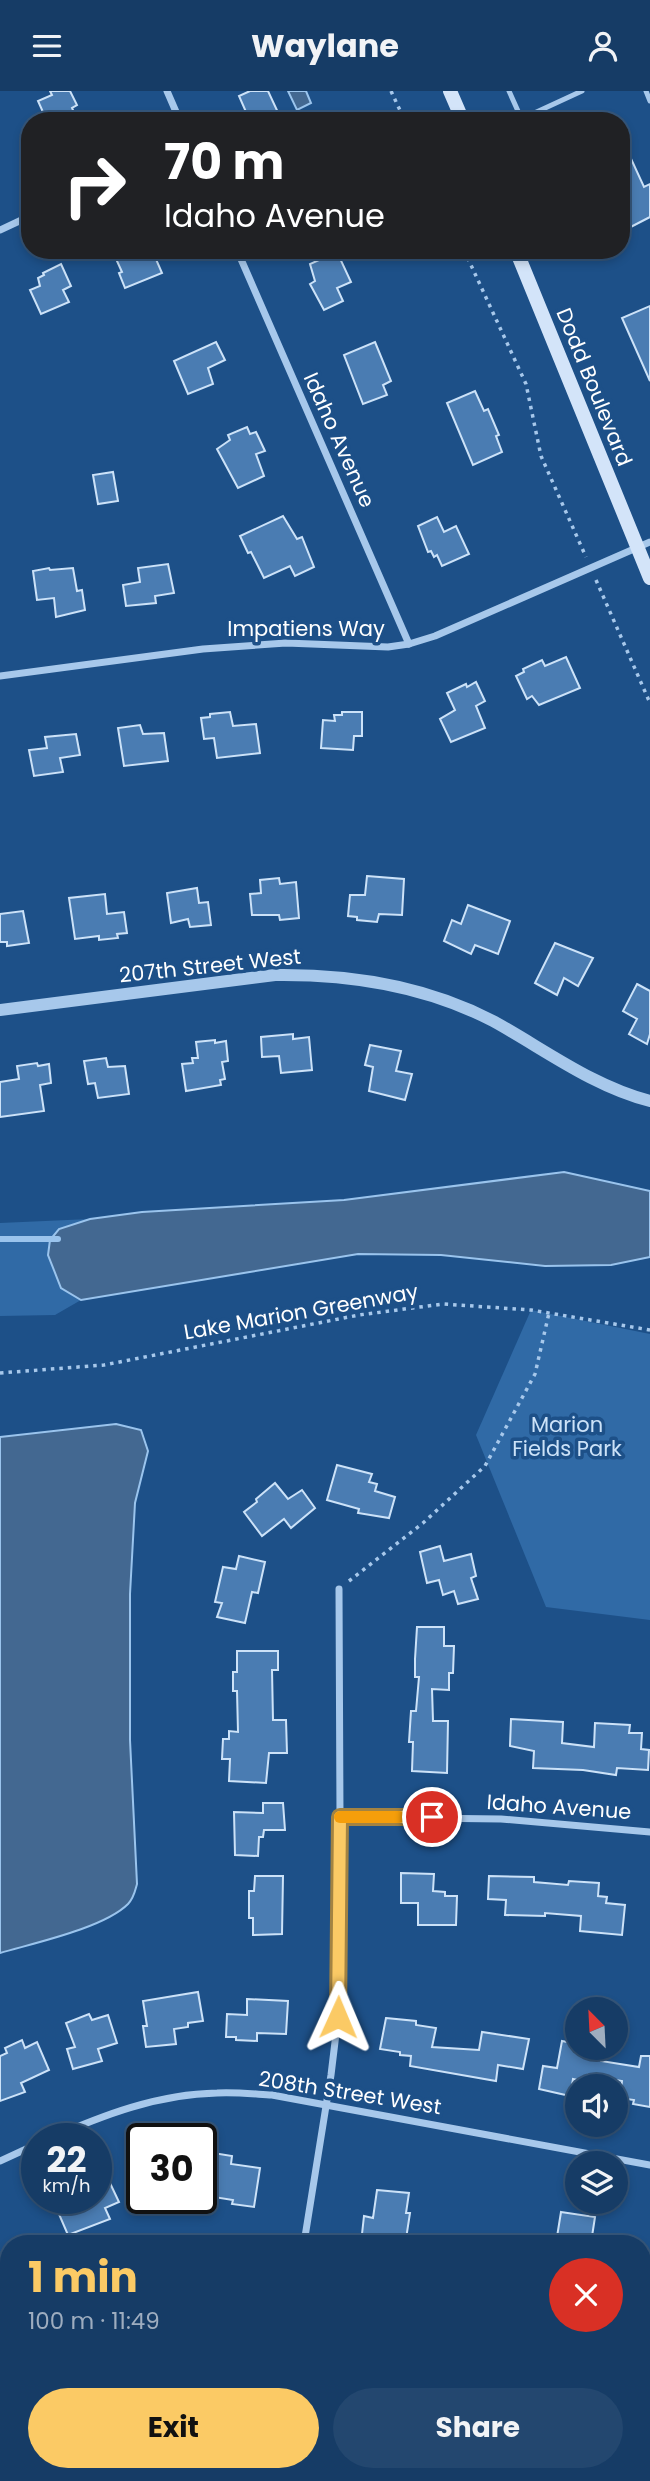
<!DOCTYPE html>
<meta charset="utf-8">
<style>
:root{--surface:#163c66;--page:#23476f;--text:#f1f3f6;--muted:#9eadbf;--line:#35567a;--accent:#fbca65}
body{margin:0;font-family:Poppins,sans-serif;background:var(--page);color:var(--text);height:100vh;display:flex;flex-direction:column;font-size:26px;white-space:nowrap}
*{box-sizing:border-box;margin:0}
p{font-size:23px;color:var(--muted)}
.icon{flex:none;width:38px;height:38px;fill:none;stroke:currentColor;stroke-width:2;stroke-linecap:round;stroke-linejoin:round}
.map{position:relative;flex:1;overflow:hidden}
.side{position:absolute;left:0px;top:2144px;width:651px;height:247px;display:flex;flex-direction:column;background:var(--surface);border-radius:28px 28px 0 0;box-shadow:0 4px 10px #0003,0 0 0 2px var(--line)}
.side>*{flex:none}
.banner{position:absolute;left:21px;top:21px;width:609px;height:147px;border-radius:28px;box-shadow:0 4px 10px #0003,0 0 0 2px var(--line);background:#202124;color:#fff;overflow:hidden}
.needle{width:46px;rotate:336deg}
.controls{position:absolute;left:565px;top:1906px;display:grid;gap:14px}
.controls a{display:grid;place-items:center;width:63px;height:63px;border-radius:50%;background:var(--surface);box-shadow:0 4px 10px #0003,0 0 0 2px var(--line);font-size:35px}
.speed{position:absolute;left:21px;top:2032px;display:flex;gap:14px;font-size:35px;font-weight:700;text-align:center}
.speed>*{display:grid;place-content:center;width:91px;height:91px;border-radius:50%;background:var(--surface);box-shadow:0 4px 10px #0003,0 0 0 2px var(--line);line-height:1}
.speed small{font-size:18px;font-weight:400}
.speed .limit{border:4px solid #111;border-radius:10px;background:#fff;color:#111}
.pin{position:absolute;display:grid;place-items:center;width:60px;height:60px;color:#fff;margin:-30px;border:4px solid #fff;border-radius:50%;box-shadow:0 2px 7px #0007}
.me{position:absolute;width:77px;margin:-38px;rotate:1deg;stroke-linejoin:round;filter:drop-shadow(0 0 5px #0008)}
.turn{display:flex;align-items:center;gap:24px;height:147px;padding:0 28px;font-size:32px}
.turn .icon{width:91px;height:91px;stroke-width:2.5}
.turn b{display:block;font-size:49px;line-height:60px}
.round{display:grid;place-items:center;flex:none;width:74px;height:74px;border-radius:37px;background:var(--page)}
.summary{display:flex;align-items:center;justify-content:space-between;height:119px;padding:0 28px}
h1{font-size:42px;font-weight:700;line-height:52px;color:var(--accent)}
.action{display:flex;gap:14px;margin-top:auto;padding:14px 28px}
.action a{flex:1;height:80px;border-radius:42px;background:var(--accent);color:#111;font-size:28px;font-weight:700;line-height:80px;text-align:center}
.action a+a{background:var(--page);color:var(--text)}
header{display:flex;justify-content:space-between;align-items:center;height:91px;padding:0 28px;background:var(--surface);font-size:32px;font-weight:700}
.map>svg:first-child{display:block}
.green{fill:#306aa6}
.water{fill:#436891;stroke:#9ac4ed;stroke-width:2}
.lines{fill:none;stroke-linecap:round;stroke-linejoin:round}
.stream{stroke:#9ac4ed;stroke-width:6}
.building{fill:#4a7cb2;stroke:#cce2f8;stroke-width:2}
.path{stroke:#a7c8eb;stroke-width:3.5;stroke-dasharray:3.5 5;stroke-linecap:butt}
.service{stroke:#a7c8eb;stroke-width:5}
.minor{stroke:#a7c8eb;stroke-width:7}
.tertiary{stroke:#a7c8eb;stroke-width:12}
.secondary{stroke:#d3e4f9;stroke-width:14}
.route-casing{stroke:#a38342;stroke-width:18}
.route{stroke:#fbca65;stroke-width:12}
.slow{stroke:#f59e0b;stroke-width:12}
.labels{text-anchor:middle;stroke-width:7;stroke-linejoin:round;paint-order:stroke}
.street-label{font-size:21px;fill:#fff;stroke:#1d5088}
.park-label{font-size:21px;fill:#cce2f8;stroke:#1d5088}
</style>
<header><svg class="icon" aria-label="menu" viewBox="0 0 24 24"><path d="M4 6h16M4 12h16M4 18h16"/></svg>Waylane<svg class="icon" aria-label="person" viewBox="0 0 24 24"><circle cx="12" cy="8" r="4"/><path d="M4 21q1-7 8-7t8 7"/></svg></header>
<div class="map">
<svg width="650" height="2390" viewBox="0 0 650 2390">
<rect width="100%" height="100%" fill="#1d5088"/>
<g class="green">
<polygon points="90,1128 59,1138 61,1197 81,1209 55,1224 0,1225 0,1132"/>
<polygon points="531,1219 650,1243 650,1529 546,1516 476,1344"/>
</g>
<g class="water">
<polygon points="288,0 306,0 311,12 297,19"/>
<polygon points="564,1081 650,1100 650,1166 611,1174 545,1175 441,1164 358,1163 81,1209 61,1197 48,1164 50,1149 59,1138 90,1128 142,1121 344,1109"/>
<path d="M 116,1333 L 141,1339 L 148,1360 L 135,1412 L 130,1503 L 130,1649 L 137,1793 C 135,1800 134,1807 128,1813 C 104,1837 34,1852 0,1862 L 0,1346 Z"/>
</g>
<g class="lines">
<polyline class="stream" points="0,1148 58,1148"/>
</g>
<g class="building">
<polygon points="50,0 70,0 77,14 72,17 78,30 47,30 38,10 52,4"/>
<polygon points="250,0 268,0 282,30 250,30 239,5"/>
<polygon points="621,46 644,96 650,93 650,126 621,141"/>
<polygon points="112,159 152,159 162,182 125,197 119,182 122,181"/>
<polygon points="337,161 351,191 337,197 343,210 324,219 310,193 315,190 310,173"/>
<polygon points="61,173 71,195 63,199 69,211 41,223 30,199 40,195 38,187 44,184 43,182"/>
<polygon points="650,215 650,290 622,227"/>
<polygon points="216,251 225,269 208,277 213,293 188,303 174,270"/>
<polygon points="375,251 391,290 383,294 387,304 363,313 344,264"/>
<polygon points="475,300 484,320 488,318 499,344 496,345 502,361 473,374 447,312"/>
<polygon points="247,336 250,343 256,341 265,360 256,363 264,385 238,397 217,358 230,349 228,344"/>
<polygon points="113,381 118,410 98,413 93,384"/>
<polygon points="283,425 297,448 302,446 314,476 295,485 290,475 264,487 251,461 248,462 240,445"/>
<polygon points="437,426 444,441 456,435 469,463 442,475 437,464 434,466 431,460 428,461 418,435"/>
<polygon points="168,473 174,502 155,505 156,512 126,515 123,494 140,491 138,477"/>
<polygon points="49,477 50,479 73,477 77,500 82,499 85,519 56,526 54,507 37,509 33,480"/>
<polygon points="566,566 580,597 539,614 532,605 527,608 516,585 524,581 523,578 542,569 545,575"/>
<polygon points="476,591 485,610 476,615 485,637 451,651 440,628 455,619 447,602 466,593 467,596"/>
<polygon points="230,621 233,635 256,633 260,662 217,667 214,647 204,648 201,627 210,626 210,623"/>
<polygon points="342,621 362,621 362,645 354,645 353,659 321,657 323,629 335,630 334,624 342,624"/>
<polygon points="140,634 143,643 164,642 168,670 124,675 118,637"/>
<polygon points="76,643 80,664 60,667 63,681 34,685 29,659 47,657 45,646"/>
<polygon points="367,785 404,788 402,824 379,823 377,831 357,829 357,826 348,825 350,804 365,804"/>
<polygon points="279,787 280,793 296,791 299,827 280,829 279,824 252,824 250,803 261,802 260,789"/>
<polygon points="197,797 199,812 208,811 211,834 190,836 188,828 171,832 167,802"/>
<polygon points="105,803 107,823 124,821 127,842 117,843 118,847 99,849 99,845 75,848 69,807"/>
<polygon points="468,814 510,830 498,863 475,854 471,863 444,850 452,829 461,833"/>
<polygon points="23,820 29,852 7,855 7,851 0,851 0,823"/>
<polygon points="555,852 593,867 578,895 564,887 557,904 535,892"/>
<polygon points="637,893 650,900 650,943 647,953 629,943 637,928 623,920"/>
<polygon points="293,943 293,948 309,946 312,979 281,982 279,965 262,966 261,946"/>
<polygon points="215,949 215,952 226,950 228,970 222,971 225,988 220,989 221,994 186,1000 182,973 193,972 192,967 198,967 196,951"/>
<polygon points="370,954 401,960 396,980 412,983 405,1009 369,1000 373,976 365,974"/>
<polygon points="106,967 108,976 125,975 129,1003 98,1007 95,992 88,993 84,970"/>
<polygon points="37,972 38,975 49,973 51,992 40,994 44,1020 0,1026 0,991 19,988 17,975"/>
<polygon points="337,1374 372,1383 369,1391 377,1393 375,1400 395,1406 389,1427 358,1422 359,1418 327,1409"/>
<polygon points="275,1392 288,1408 302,1399 315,1417 291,1437 284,1428 262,1445 244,1421 257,1411 256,1408"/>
<polygon points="440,1455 444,1470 471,1463 476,1485 471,1487 478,1508 458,1513 454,1500 443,1504 439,1489 427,1492 420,1461"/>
<polygon points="239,1465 265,1471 258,1502 252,1501 245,1532 217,1526 222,1512 215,1511 223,1476 236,1478"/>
<polygon points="417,1536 444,1536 444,1555 454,1555 453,1582 449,1582 449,1599 432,1598 433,1630 448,1630 447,1682 412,1680 413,1651 409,1651 411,1620 416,1620 419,1586 415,1586 415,1568"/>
<polygon points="237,1560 278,1560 278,1579 272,1579 273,1629 286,1629 287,1662 269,1662 266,1692 229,1690 230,1668 222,1668 223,1648 229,1648 229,1640 238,1641 237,1600 233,1600 233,1581 237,1581"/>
<polygon points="511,1628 563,1631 562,1652 594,1656 595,1632 630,1634 629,1642 642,1642 641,1658 649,1659 648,1679 617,1677 616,1684 583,1679 533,1677 534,1660 510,1655"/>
<polygon points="263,1712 283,1712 285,1739 264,1739 263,1746 259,1746 258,1765 235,1764 234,1721 263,1722"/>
<polygon points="401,1782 434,1783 433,1800 445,1801 445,1805 457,1805 456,1834 418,1834 418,1812 401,1812"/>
<polygon points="255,1785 283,1785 282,1843 253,1844 253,1827 249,1827 249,1800 254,1800"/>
<polygon points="489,1785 534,1786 534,1791 568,1794 569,1790 599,1792 598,1805 607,1806 606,1812 625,1814 622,1844 580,1840 581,1825 545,1822 545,1825 505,1824 506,1809 488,1808"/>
<polygon points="198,1901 203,1930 188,1932 188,1936 174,1938 176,1953 146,1956 143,1935 147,1935 143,1910"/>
<polygon points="247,1908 288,1910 286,1943 257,1942 257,1950 236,1949 236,1946 226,1946 227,1923 247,1924"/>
<polygon points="89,1923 92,1929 108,1924 117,1952 98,1958 102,1970 73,1978 67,1958 75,1956 66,1932"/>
<polygon points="386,1927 416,1930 416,1934 436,1937 432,1956 479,1959 482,1941 529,1948 523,1978 498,1974 496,1990 410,1975 411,1965 400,1964 400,1961 380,1958"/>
<polygon points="22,1949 25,1957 37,1951 49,1979 21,1992 25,2001 0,2010 0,1965 7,1962 5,1957"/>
<polygon points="562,1950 578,1953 578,1956 603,1956 601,1970 639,1976 641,1965 650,1965 650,2016 633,2013 634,2009 620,2007 622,1990 588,1984 587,1991 573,1988 570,2005 539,1998 543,1975 557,1977"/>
<polygon points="201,2060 232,2065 231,2073 260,2077 254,2116 232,2113 233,2109 201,2104"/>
<polygon points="109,2090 119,2111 105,2117 110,2128 68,2144 52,2107 96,2107 96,2095"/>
<polygon points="377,2099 409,2102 406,2122 410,2122 406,2148 384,2145 383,2152 361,2152 364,2125 373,2127"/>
<polygon points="561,2121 595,2126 591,2152 556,2152"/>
</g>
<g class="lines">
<g class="path">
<polyline points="391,0 405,30"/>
<polyline points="464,159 526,293 541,365 586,466"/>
<polyline points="596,489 650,612"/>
<polyline points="0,1282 104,1274 359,1224 443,1213 531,1219 650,1239"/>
<polyline points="349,1490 423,1432 485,1375 535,1283 549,1222"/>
</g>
<g class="service">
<polyline points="509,0 522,29"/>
<polyline points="646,0 650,10"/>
<polyline points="517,30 582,0"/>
<polyline points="579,159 579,160"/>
</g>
<g class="minor">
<polyline points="167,0 180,30"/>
<polyline points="0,139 30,125"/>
<polyline points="237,159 409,553"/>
<polyline points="0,585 203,558 286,552 388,556 409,553 435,545 650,451"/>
<polyline points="340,1726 501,1728 650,1741"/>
<path d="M 49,2048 C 103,2024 158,2003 217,2002 C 236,2001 254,2003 272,2004 L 650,2074"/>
<polyline points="0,2070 37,2053"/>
<polyline points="304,2152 331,1984 338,1926 340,1726 339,1498"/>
<polyline points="650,2186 648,2212 650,2283"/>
<polyline points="307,2382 311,2390"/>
</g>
<path class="tertiary" d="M 0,919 L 275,884 C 350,883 426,895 493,930 C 544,958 592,995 650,1010"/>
<g class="secondary">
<polyline points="450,0 463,30"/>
<polyline points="516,159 650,487"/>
</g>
</g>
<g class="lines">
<g class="route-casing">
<polyline id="route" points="338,1926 340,1726 432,1726"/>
</g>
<use href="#route" class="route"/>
<polyline class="slow" points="340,1726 399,1726"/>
</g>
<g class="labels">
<g class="street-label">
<text transform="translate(594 296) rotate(68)" y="7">Dodd Boulevard</text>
<text transform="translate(339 349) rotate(66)" y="7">Idaho Avenue</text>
<text x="306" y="545">Impatiens Way</text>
<text transform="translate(210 875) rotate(-6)" y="7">207th Street West</text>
<text transform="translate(301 1221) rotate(-10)" y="7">Lake Marion Greenway</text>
<text transform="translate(559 1716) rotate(4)" y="7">Idaho Avenue</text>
<text transform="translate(350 2002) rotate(9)" y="7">208th Street West</text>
</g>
<g class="park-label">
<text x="567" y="1341">Marion<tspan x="567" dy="24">Fields Park</tspan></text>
</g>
</g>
</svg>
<div class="controls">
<a><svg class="needle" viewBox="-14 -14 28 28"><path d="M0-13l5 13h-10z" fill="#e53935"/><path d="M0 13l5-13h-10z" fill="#9eadbf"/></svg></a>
<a><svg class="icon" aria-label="sound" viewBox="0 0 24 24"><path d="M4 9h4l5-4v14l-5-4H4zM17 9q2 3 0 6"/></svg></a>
<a><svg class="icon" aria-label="layers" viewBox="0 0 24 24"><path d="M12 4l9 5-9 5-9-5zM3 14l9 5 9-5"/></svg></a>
</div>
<div class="speed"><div>22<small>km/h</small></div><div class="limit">30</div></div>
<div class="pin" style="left:432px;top:1726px;background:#d93025"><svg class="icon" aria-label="arrive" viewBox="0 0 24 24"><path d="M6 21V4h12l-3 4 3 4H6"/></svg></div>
<svg class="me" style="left:338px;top:1926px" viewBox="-20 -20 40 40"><path d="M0-17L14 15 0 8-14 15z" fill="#fbca65" stroke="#fff" stroke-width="4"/></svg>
<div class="banner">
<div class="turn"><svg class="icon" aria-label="right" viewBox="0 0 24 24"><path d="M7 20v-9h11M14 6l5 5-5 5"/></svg><div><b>70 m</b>Idaho Avenue</div></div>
</div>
<section class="side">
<div class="summary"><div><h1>1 min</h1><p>100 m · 11:49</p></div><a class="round" style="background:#d93025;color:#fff"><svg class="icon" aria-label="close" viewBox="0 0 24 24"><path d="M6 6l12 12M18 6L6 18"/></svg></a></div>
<div class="action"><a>Exit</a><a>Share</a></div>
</section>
</div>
